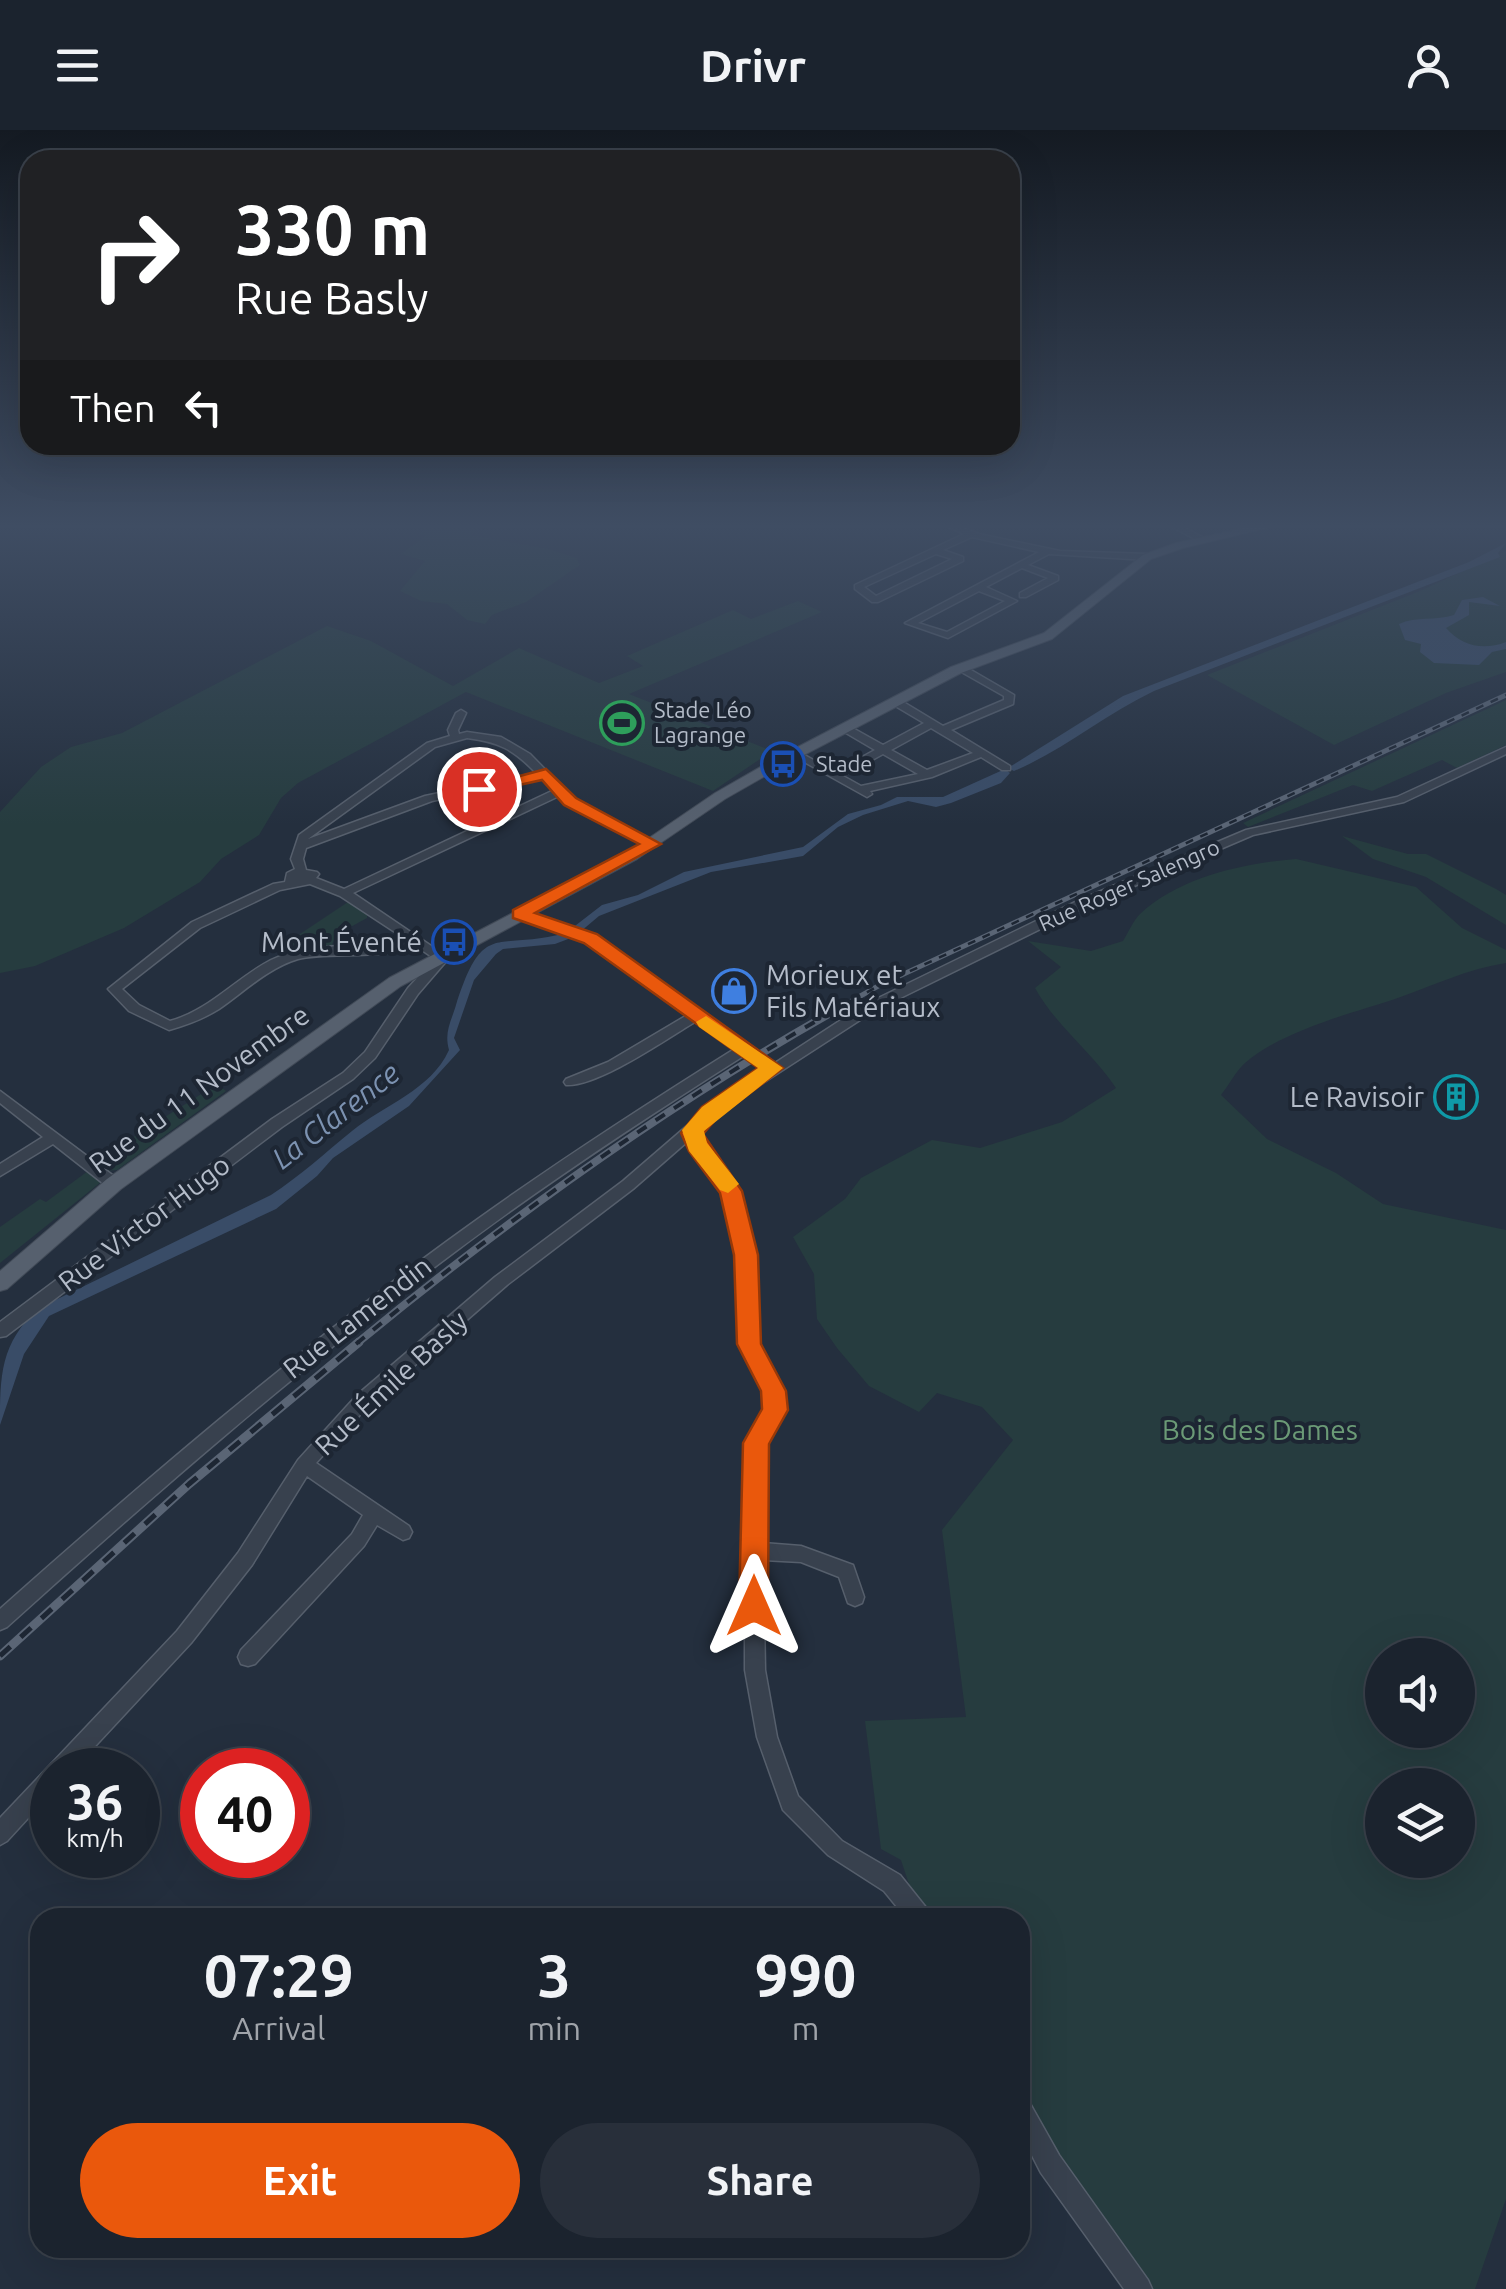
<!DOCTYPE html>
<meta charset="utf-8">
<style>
:root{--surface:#1b232e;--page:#282f3a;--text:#f1f3f6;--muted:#a0a4aa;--line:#39404a;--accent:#ea580c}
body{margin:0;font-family:Ubuntu,sans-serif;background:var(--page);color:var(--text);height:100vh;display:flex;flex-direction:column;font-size:38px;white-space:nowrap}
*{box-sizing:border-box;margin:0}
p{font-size:32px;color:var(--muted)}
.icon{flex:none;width:55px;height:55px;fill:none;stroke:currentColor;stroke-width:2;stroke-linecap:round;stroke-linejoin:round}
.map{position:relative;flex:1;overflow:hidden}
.drawer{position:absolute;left:30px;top:1778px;width:1000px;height:350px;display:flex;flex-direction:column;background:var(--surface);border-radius:30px;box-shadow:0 10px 40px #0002,0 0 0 2px var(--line)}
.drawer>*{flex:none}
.guide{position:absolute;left:20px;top:20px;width:1000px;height:305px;border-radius:30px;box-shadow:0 10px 40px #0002,0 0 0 2px var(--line);background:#202124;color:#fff;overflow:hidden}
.controls{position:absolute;left:1365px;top:1508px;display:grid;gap:20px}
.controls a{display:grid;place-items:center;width:110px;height:110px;border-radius:50%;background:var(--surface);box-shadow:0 10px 40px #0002,0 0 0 2px var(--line);font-size:50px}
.speed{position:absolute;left:30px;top:1618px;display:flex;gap:20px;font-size:50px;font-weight:700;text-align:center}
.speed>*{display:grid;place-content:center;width:130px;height:130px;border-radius:50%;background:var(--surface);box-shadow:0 10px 40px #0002,0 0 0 2px var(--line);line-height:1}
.speed small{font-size:25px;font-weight:400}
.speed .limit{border:15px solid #d22;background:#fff;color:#111}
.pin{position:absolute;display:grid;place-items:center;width:85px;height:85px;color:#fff;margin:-42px;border:5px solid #fff;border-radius:50%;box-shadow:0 2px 10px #0007}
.me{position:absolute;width:110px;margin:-55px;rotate:0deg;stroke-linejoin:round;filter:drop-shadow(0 0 8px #0008)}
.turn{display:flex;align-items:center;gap:35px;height:210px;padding:0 50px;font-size:45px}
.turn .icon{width:130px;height:130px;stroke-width:2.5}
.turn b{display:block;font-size:70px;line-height:85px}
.then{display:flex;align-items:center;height:95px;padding:0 50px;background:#0003;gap:20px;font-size:38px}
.eta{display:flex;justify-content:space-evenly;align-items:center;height:170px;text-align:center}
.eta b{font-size:60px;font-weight:700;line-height:70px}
.action{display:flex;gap:20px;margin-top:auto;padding:20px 50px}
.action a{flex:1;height:115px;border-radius:60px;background:var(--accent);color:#fff;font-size:40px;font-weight:700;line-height:115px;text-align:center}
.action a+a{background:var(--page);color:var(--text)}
header{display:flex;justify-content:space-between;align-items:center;height:130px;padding:0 50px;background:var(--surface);font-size:45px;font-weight:700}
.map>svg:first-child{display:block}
.green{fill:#263c3f;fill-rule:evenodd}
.water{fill:#394c67}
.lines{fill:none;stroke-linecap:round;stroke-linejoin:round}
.minor-casing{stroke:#565f6c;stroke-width:3}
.major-casing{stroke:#414a57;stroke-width:2}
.minor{fill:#38414e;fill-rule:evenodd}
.major{fill:#56606e;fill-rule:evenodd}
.rail-far2-casing{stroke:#5a6575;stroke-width:5}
.rail-far1-casing{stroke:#5a6575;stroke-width:8}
.rail-casing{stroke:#5a6575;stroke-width:9}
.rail-far2{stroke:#1d2633;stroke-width:2.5;stroke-dasharray:8;stroke-linecap:butt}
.rail-far1{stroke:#1d2633;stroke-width:4;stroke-dasharray:11;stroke-linecap:butt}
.rail{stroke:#1d2633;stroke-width:5;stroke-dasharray:14;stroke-linecap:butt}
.route{fill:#ea580c;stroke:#983908;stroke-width:2.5}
.slow{fill:#f59e0b}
.labels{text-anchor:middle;stroke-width:8;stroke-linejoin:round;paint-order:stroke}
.far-poi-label{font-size:22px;fill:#b4bcc9;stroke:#1d2633;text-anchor:start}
.far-street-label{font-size:22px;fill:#b4bcc9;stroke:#1d2633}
.poi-label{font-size:28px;fill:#b4bcc9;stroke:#1d2633;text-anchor:end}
.street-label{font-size:28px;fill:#b4bcc9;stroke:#1d2633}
.park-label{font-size:28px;fill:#6b9a76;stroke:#1d2633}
.water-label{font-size:30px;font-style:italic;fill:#7c92b1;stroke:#1d2633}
</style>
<header><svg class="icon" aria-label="menu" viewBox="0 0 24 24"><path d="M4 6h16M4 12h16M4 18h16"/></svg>Drivr<svg class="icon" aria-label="person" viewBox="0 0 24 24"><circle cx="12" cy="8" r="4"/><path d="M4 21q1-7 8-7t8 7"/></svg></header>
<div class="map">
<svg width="1506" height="2159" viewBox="0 0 1506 2159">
<rect width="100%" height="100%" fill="#242f3e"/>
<g class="green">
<polygon points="432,393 482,393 472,405 548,419 577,428 580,435 526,472 492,485 485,494 467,490 447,474 421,471 400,461 425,431 401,424 426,406 419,403"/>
<polygon points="1506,421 1506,542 1446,563 1334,615 1207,545 1420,461"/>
<polygon points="798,471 822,482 629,564 772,621 713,661 466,562 298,653 281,668 259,705 221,729 200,752 124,798 35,836 0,843 0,682 41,637 71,617 122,603 327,496 371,511 453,556 519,518 599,553 643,536 627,526 733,480 751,489"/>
<polygon points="1506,570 1506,615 1457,638 1442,630 1372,661 1353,655 1248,697 1243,693"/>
<polygon points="1342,706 1408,724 1426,724 1496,759 1506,765 1506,795 1426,747 1373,729"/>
<path d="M 1296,729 L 1416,757 L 1462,798 L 1506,820 L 1506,833 C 1467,839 1432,856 1395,869 C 1349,884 1282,901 1245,933 C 1236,941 1229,955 1221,965 L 1267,1009 L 1336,1043 L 1383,1074 L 1506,1100 L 1506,2069 L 1475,2159 L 1139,2159 L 1020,1978 L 1020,1788 L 920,1787 L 901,1730 L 881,1719 L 865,1591 L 966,1587 L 942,1400 L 1013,1310 L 982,1277 L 937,1263 L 919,1282 L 869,1256 L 837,1218 L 817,1189 L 814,1144 L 793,1107 L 845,1069 L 861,1048 L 932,1010 L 980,1018 L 1062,992 L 1116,958 C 1092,922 1056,896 1035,858 L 1061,837 L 1028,811 L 1091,821 L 1123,811 C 1128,803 1133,791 1140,784 C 1179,747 1245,733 1296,729 ZM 1382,1525 L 1458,1525 L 1458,1600 L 1382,1600 ZM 1382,1655 L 1458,1655 L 1458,1730 L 1382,1730 Z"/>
<polygon points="348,772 367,784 367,788 336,805 330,820 308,822 288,812"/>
<polygon points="217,954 226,961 117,1040 105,1041 94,1032"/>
<polygon points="88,1041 101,1052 0,1133 0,1097 40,1069 46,1072"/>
</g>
<g class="water">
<path d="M 1506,413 L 1498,423 L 1500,427 L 1154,561 C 1104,585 1062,621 1014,641 L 1008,638 L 1123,566 L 1469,432 Z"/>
<path d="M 1483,467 L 1500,476 L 1469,472 L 1469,485 L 1446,498 C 1462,516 1483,521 1506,512 L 1506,519 L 1492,522 L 1479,535 L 1434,533 L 1420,522 L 1421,514 L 1405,510 L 1399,494 C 1416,486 1436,491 1454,485 L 1462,470 Z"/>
<polygon points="1005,639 1010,643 1001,653 951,673 936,677 908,671 863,685 838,697 803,726 711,742 599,786 580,802 571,799 602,775 638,765 684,742 803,717 848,684 881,675 897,667 943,667"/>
<path d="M 566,803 L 576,806 L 555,814 L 503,819 L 496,824 L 474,850 L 454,908 L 460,920 L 409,976 L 333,1028 L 317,1046 L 276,1079 L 49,1186 L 24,1224 L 0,1295 C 0,1246 0,1213 39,1178 L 271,1065 C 300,1046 325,1023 352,1001 C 384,975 431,960 449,920 C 444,902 451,892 456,875 C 484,788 495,822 566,803 Z"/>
</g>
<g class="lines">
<g class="minor-casing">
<g id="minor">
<path d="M 939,393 L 950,393 L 979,404 L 1060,421 L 1147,424 L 1151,427 L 1147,430 L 1049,424 L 1028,435 L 1058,446 L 1058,450 L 1026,467 L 1020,467 L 1020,463 L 1048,448 L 1022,438 L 986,457 L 1017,471 L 948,508 L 905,493 L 1039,422 L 972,407 L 943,420 L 963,427 L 963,431 L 878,472 L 872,472 L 855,459 L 855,455 L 964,404 ZM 936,424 L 952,429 L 876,466 L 864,457 ZM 979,461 L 1005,471 L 947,502 L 918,493 Z"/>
<polygon points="1164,393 1175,393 1208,410 1201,412"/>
<path d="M 958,536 L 964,536 L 1014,565 L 1013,574 L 951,600 L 1010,636 L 1010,640 L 1002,640 L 981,627 L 932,647 L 870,661 L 872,664 L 867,667 L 790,624 L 799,622 L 835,642 L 875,620 L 841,600 L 841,596 L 849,596 L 883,615 L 924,593 L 892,574 L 892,570 L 900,570 L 943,596 L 1004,570 L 1004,566 L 958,540 ZM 931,598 L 973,623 L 927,640 L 891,620 ZM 883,624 L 918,644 L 861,656 L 843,646 Z"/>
<path d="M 461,580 L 466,583 L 458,600 L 459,604 L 467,602 L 501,607 L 530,624 L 574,669 L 656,712 L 656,716 L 648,716 L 566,673 L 559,666 L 353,763 L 449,828 L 418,864 L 375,928 L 353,949 L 282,997 L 6,1206 L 0,1207 L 0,1192 L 272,989 L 343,943 L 365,922 L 408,858 L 435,829 L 413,814 C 389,831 330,821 298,829 C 268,838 245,861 219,879 C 203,889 187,895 169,900 L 129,881 L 108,859 L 192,792 L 273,754 L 285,752 L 287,743 L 295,739 L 291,729 L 299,705 L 427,613 L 450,606 L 448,600 L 456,583 ZM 467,608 C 499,612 513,619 536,643 L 425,666 L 308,709 L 435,617 ZM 541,648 L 554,660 L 344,759 L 316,748 L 319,744 L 317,742 L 306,740 L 303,729 L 306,718 L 432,671 ZM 310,754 L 340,766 L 404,808 L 396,814 C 355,817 309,812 271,830 C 236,848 210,880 170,891 L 139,875 L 122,859 L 200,798 L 280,760 Z"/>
<path d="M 1506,617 L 1506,624 L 1404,672 L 1253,705 L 1083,778 L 874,881 L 727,976 L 698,1002 L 703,1014 L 728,1041 L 738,1061 L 754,1125 L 757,1214 L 781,1261 L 783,1280 L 765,1314 L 763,1413 L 801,1416 L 853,1435 L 864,1467 L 862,1473 L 855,1476 L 848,1473 L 839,1447 L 801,1432 L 763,1430 L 765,1540 L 777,1607 L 798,1666 L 842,1711 L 900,1745 L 928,1780 L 931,1788 L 906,1788 L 884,1761 L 828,1725 L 783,1680 L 757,1607 L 745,1540 L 745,1401 L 747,1313 L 766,1279 L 765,1261 L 741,1214 L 738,1125 L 724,1061 L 717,1048 L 692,1020 L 688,1011 L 633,1059 L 507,1155 L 369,1275 L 316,1333 L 409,1396 L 412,1402 L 409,1408 L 403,1410 L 377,1395 L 364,1416 L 255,1534 L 248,1536 L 241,1534 L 238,1527 L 241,1520 L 352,1404 L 363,1385 L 307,1346 L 252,1435 L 191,1513 L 73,1640 L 52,1640 L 52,1662 L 7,1711 L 0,1715 L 0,1688 L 177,1501 L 238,1423 L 298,1330 L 357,1265 L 495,1147 L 623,1051 L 717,970 L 765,939 L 745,925 C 647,987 549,1051 456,1121 C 299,1238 152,1366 7,1497 L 0,1500 L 0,1479 C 144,1351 290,1226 446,1112 C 540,1043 637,980 736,918 L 698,890 C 668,908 598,957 566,955 L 564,952 L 566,949 L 608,932 L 689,884 L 587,811 L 515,787 L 515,781 L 523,781 L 595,805 L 775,933 L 864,875 L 1075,772 L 1246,700 L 1397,667 Z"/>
<polygon points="0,961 119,1050 121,1054 119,1058 109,1058 53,1014 0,1046 0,1034 43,1007 0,973"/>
<polygon points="1020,1966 1028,1970 1059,2025 1148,2150 1152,2159 1124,2159 1041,2043 1020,2002"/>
</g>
</g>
<g class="major-casing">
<polygon id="major" points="1267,393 1288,393 1183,418 1151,429 1052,509 961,543 781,637 725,669 637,729 401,856 121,1059 7,1159 0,1161 0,1141 107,1049 389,848 627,723 715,663 771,631 951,537 1044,503 1143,425 1176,413"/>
</g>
<use href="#minor" class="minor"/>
<use href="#major" class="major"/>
<g class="rail-far2-casing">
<polyline id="rail-far2" points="839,878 880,855 1506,565"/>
</g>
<g class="rail-far1-casing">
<path id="rail-far1" d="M 356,1214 C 510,1087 669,973 843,876"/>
</g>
<g class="rail-casing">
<polyline id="rail" points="0,1526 189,1354 359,1212"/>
</g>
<use href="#rail-far2" class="rail-far2"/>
<use href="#rail-far1" class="rail-far1"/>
<use href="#rail" class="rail"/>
</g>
<linearGradient id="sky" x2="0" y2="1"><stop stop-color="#141a22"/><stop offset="0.57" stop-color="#3f4d63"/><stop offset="1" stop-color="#3f4d63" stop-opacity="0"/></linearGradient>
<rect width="1506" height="695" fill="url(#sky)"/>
<polygon class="route" points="546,639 576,668 661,714 535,783 597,804 783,938 717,988 703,1004 742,1061 758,1125 761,1214 786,1261 788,1280 769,1314 768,1476 764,1486 754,1490 744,1486 739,1476 743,1313 762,1279 761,1261 737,1214 734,1125 720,1063 689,1021 681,1003 702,977 758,938 584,813 513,788 513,780 639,714 564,675 542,650 479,664 471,659"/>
<polygon class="slow" points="706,886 783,938 704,1001 707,1013 739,1054 728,1063 720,1060 689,1021 682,1000 702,977 758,938 699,897 696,892"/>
<defs>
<g id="stadium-ring" transform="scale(2.25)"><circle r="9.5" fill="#1d2633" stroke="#2e9e5b" stroke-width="1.5"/><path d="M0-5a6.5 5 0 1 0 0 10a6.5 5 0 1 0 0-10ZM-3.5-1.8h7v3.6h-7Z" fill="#2e9e5b"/></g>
<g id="bus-ring" transform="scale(2.25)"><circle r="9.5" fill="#1d2633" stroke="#1a4fb4" stroke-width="1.5"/><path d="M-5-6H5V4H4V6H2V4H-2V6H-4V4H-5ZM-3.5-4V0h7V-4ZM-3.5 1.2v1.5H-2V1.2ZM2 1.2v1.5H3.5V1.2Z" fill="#1a4fb4"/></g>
<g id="shop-ring" transform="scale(2.25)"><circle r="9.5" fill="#1d2633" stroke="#3f7fe0" stroke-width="1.5"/><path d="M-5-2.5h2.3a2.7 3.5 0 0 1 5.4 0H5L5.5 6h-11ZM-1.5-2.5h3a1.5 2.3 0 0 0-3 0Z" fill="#3f7fe0"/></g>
<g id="building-ring" transform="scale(2.25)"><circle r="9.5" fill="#1d2633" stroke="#0f9aa8" stroke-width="1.5"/><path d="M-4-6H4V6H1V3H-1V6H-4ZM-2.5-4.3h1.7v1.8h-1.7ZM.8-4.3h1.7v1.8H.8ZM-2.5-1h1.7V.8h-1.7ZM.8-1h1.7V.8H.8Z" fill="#0f9aa8"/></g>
</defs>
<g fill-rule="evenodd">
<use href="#stadium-ring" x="622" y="593"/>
<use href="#bus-ring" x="783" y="634"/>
<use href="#bus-ring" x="454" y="812"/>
<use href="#shop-ring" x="734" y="861"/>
<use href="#building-ring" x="1456" y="967"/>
</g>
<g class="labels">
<g class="far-poi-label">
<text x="654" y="588">Stade Léo<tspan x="654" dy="25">Lagrange</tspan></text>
<text x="816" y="642">Stade</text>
</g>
<g class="far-street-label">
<text transform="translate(1129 755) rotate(-24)" y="8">Rue Roger Salengro</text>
</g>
<g class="poi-label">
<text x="422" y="822">Mont Éventé</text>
<text x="766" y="855" text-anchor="start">Morieux et<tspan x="766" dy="32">Fils Matériaux</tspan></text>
<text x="1424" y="977">Le Ravisoir</text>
</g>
<g class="street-label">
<text transform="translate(199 959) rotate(-36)" y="10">Rue du 11 Novembre</text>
<text transform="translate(144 1093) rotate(-37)" y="10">Rue Victor Hugo</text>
<text transform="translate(357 1187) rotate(-38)" y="10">Rue Lamendin</text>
<text transform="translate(391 1253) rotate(-43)" y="10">Rue Émile Basly</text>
</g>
<g class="park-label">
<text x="1260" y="1310">Bois des Dames</text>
</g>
<g class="water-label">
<text transform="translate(336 986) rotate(-38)" y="10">La Clarence</text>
</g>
</g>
</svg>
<div class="controls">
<a><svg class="icon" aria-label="sound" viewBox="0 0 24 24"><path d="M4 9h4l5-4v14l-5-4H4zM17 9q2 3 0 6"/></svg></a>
<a><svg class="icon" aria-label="layers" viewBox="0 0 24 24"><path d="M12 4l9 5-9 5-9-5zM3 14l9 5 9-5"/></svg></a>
</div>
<div class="speed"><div>36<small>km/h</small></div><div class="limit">40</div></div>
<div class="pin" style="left:479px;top:659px;background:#d93025"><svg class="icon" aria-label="arrive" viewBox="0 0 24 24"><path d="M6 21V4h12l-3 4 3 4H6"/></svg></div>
<svg class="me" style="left:754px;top:1476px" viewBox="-20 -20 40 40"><path d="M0-17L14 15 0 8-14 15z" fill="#ea580c" stroke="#fff" stroke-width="4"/></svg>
<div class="guide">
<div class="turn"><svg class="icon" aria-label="right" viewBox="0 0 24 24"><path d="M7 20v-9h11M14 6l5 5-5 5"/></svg><div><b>330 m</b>Rue Basly</div></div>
<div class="then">Then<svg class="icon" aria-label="left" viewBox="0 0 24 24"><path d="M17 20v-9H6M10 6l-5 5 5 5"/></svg></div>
</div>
<section class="drawer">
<div class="eta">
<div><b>07:29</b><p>Arrival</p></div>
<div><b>3</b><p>min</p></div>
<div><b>990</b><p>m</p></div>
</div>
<div class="action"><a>Exit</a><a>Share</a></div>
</section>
</div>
